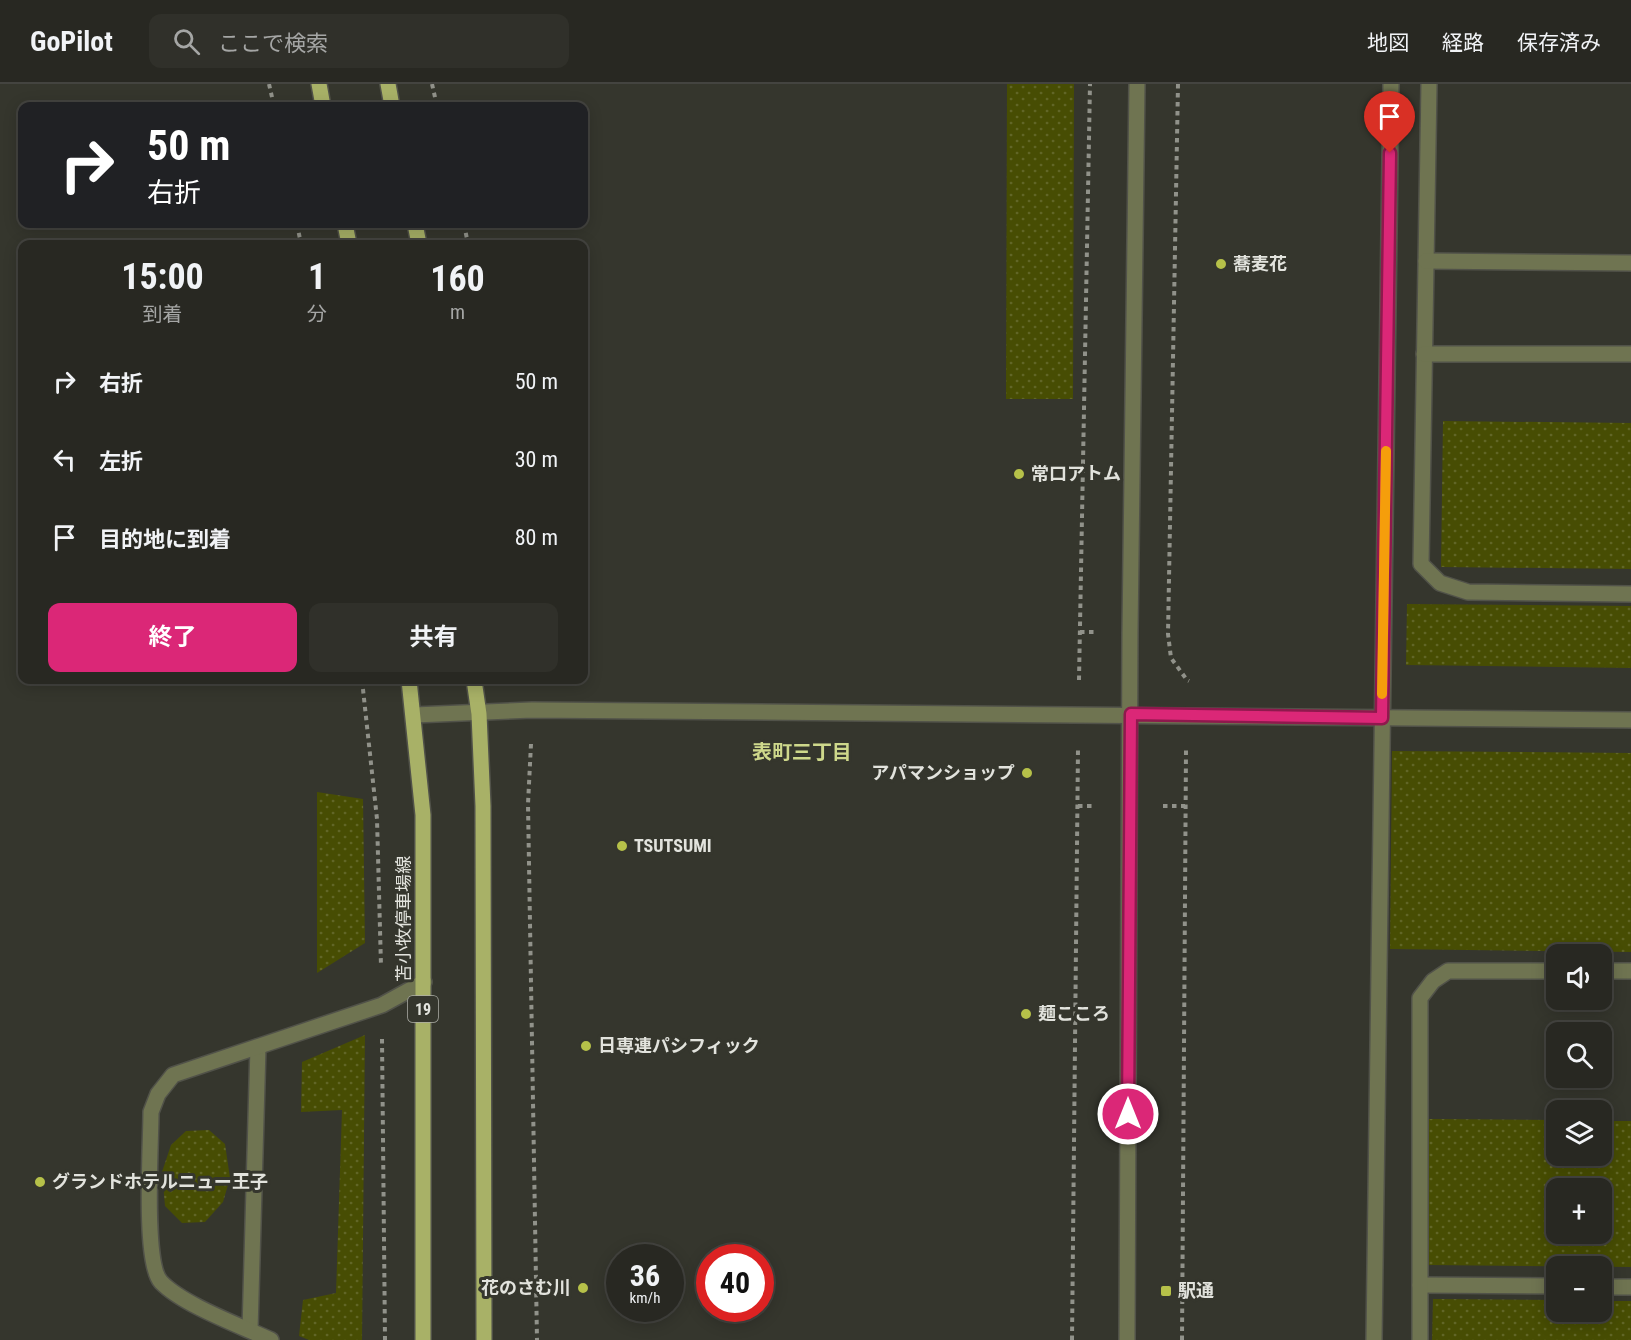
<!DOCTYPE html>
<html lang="ja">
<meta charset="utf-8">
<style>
:root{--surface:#282822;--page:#30302a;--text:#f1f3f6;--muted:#a5a6a5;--line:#444440;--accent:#db2777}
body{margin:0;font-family:"Roboto Condensed","Noto Sans JP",sans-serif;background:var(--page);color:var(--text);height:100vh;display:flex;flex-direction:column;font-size:22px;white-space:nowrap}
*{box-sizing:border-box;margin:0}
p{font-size:20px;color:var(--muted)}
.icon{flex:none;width:33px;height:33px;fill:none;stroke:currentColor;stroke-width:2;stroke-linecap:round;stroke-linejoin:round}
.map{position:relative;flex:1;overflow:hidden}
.drawer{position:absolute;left:18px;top:156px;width:570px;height:444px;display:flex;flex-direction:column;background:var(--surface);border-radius:12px;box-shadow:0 3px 15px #0003,0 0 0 2px var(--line)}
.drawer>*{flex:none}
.hud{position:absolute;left:18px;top:18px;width:570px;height:126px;border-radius:12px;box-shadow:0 3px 15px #0003,0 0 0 2px var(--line);background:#202124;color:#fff;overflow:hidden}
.fabs{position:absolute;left:1546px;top:860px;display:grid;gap:12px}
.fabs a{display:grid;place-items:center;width:66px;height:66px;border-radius:12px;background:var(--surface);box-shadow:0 3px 15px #0003,0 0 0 2px var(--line);font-size:30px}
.speed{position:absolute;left:606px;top:1160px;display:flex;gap:12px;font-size:30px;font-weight:700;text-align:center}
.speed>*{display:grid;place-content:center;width:78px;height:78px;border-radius:50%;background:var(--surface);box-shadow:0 3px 15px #0003,0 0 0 2px var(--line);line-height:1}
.speed small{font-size:15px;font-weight:400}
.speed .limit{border:9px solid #d22;background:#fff;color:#111}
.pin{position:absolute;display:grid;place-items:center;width:51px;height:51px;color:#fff;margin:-62px -26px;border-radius:50% 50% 50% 0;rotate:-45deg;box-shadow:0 0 6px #0007}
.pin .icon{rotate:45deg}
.me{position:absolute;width:66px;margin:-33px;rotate:0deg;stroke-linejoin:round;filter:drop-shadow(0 0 4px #0008)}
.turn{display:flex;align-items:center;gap:21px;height:126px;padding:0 30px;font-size:27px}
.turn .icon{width:78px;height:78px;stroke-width:2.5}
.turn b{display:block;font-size:42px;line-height:51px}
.eta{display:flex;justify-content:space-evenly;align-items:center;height:102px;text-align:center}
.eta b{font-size:36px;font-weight:700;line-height:42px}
.action{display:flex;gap:12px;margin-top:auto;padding:12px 30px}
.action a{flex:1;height:69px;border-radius:12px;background:var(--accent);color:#fff;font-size:24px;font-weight:700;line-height:69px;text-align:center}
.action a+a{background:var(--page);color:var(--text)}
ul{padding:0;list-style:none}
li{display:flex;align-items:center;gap:18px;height:78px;padding:0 30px}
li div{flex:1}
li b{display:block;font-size:22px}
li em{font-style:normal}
header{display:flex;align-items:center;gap:36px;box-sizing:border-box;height:84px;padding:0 30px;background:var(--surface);border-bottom:2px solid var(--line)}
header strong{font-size:28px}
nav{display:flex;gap:33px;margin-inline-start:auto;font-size:21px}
.search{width:420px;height:54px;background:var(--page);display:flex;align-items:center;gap:15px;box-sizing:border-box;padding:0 21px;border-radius:12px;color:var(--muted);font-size:22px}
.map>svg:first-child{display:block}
.green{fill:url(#green-dots);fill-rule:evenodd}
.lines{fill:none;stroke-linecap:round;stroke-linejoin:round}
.minor-casing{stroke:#515249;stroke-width:18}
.major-casing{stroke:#515249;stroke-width:18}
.path{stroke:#91928a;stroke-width:4;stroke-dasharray:4.5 4.5;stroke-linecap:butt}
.minor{stroke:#6f7451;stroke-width:15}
.major{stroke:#a8b167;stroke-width:15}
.route-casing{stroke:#8e194d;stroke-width:15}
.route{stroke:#db2777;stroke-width:10}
.slow{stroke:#f59e0b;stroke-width:10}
.poi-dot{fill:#b6c149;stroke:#35362d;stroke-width:2}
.labels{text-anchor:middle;stroke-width:6;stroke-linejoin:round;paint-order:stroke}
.shield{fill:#35362d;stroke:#aeafa8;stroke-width:1.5}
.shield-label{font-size:16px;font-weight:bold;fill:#e2e3dd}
.poi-label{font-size:18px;font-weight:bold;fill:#e2e3dd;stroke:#35362d;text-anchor:start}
.street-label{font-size:18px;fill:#e2e3dd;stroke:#35362d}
.neighbourhood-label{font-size:20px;font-weight:bold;fill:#ced88b;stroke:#35362d}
</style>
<header>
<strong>GoPilot</strong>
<div class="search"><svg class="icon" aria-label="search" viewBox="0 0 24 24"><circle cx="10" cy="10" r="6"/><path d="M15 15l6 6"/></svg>ここで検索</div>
<nav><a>地図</a><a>経路</a><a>保存済み</a></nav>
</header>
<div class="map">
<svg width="1631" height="1256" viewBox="0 0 1631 1256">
<defs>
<pattern id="green-dots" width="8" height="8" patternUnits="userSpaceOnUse" patternTransform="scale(1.5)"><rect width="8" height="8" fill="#474d03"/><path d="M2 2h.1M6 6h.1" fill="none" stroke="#616627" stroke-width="1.8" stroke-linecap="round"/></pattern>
</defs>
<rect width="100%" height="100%" fill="#35362d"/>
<g class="green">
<polygon points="1007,0 1074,0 1073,315 1006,315"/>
<polygon points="1443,337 1631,339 1631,485 1441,483"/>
<polygon points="1407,520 1631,522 1631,584 1406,581"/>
<polygon points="1392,667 1631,669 1631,868 1390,865"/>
<polygon points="317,708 363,715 365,859 317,889"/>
<polygon points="365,951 362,1256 309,1256 299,1252 303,1216 336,1209 342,1026 301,1028 302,978"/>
<path d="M 1429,1035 L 1557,1036 L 1557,1071 L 1602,1071 L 1602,1037 L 1631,1037 L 1631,1183 L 1428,1181 ZM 1557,1104 L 1602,1104 L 1602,1149 L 1557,1149 Z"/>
<polygon points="209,1046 225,1060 230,1094 223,1118 205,1138 182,1139 165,1122 162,1088 171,1061 186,1047"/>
<polygon points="1433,1215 1557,1216 1557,1227 1602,1227 1602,1217 1631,1217 1631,1256 1432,1256"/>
</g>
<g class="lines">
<g class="minor-casing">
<g id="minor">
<polyline points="1429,0 1421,480 1440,499 1468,508 1631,510"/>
<polyline points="1426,177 1631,179"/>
<polyline points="1424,270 1631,270"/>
<polyline points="414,631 532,626 1631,636"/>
<polyline points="1602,887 1631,887"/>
<polyline points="1420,1201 1557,1202"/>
<polyline points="1602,1203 1631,1203"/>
<polyline points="250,1246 258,963"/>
<path d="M 271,1256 C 241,1242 183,1221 161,1198 C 143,1179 151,1059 151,1028 L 158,1010 L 173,991 L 382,921 L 424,898"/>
<polyline points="1127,1256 1130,549 1137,0"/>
<polyline points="1374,1256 1391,0"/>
<polyline points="1420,1256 1420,914 1433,897 1448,887 1557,887"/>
</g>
</g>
<g class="major-casing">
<g id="major">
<polyline points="319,0 323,22"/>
<polyline points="388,0 392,22"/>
<polyline points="345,140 349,160"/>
<polyline points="415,140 419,160"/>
<polyline points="409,596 423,731 423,1256"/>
<polyline points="474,596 479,630 483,722 484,1256"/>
</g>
</g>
<g class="path">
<polyline points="269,0 274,22"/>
<polyline points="432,0 437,22"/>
<polyline points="1178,0 1168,550 1171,574 1187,596 1189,597"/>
<polyline points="297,140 301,160"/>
<polyline points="464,140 468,160"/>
<polyline points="1080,548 1097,548"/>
<polyline points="362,596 377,735 381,882"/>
<polyline points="1079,596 1090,0"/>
<polyline points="531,660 528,720 537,1256"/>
<polyline points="1078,722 1095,722"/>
<polyline points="1163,722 1185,722"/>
<polyline points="382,955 385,1256"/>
<polyline points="1072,1256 1078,664"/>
<polyline points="1182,1256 1186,666"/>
</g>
<use href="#minor" class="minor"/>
<use href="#major" class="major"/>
</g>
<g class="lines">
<g class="route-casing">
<polyline id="route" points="1128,1030 1131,630 1382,634 1390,69"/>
</g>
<use href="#route" class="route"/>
<polyline class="slow" points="1382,610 1386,367"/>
</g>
<g class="poi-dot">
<circle cx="1221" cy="180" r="6"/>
<circle cx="1019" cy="390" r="6"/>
<circle cx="1027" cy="689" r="6"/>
<circle cx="622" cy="762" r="6"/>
<circle cx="1026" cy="930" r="6"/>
<circle cx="586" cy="962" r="6"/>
<circle cx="40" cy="1098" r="6"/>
<circle cx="583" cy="1204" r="6"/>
<rect x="1160" y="1201" width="12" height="12" rx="3"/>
</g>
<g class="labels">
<rect class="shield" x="408" y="912" width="30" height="26" rx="4.5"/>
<g class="shield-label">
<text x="423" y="931">19</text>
</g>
<g class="poi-label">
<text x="1233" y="186">蕎麦花</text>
<text x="1031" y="396">常口アトム</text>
<text x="1015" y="695" text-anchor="end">アパマンショップ</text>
<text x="634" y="768">TSUTSUMI</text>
<text x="1038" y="936">麺こころ</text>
<text x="598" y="968">日専連パシフィック</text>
<text x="52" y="1104">グランドホテルニュー王子</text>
<text x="571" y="1210" text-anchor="end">花のさむ川</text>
<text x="1178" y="1213">駅通</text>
</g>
<g class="street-label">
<text transform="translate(404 835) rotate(-90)" y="6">苫小牧停車場線</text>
</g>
<g class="neighbourhood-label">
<text x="802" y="675">表町三丁目</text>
</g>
</g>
</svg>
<div class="fabs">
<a><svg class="icon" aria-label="sound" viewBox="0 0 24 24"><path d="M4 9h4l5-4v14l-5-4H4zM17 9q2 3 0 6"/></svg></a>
<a><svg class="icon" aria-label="search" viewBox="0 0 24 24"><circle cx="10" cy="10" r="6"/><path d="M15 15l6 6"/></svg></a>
<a><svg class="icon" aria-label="layers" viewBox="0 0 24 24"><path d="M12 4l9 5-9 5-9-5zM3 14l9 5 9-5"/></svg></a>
<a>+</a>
<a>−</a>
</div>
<div class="speed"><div>36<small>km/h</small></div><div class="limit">40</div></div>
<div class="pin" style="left:1390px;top:69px;background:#d93025"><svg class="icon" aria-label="arrive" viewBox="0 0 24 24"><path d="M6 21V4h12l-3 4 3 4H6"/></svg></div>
<svg class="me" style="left:1128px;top:1030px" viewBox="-20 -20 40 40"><circle r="17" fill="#db2777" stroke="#fff" stroke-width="3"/><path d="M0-11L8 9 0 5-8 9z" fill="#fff"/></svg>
<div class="hud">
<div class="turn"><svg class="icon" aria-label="right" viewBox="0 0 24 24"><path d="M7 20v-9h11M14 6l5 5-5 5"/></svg><div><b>50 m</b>右折</div></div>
</div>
<section class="drawer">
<div class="eta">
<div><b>15:00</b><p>到着</p></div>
<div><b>1</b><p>分</p></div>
<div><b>160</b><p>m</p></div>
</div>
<ul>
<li><svg class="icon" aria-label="right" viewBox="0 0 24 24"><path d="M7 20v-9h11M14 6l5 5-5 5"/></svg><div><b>右折</b></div><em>50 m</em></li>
<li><svg class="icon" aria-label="left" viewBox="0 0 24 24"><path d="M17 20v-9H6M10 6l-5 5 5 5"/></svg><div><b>左折</b></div><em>30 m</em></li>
<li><svg class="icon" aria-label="arrive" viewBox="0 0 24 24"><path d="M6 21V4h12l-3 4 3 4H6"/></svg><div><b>目的地に到着</b></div><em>80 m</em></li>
</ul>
<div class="action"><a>終了</a><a>共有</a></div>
</section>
</div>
